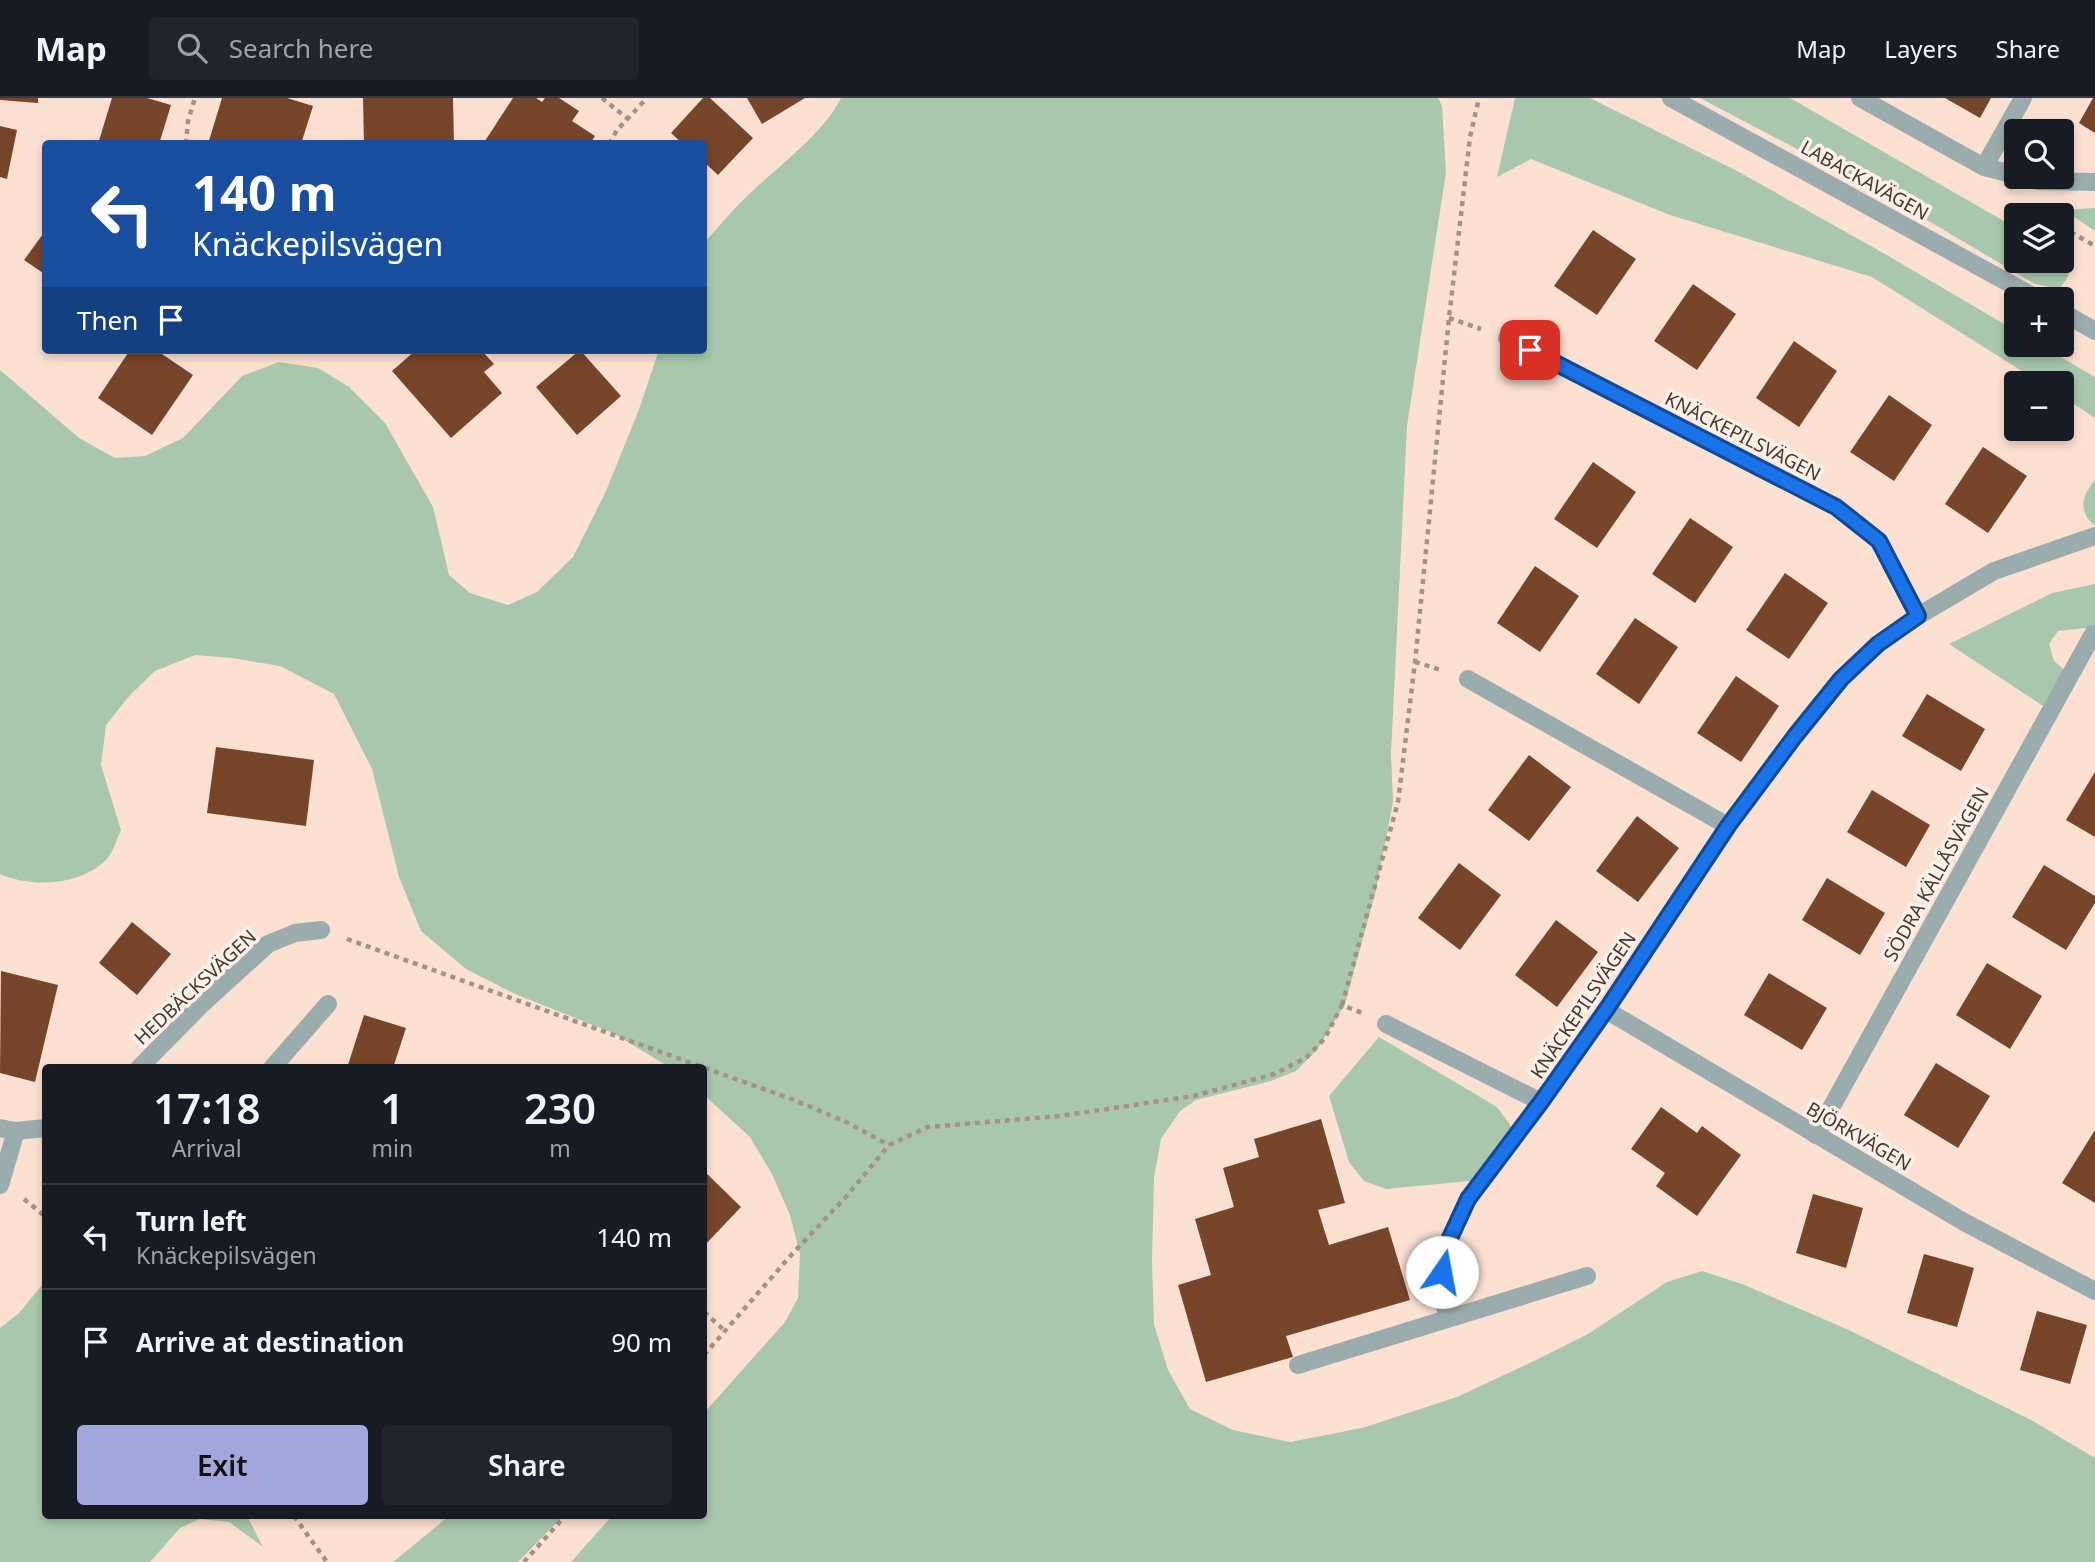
<!DOCTYPE html>
<meta charset="utf-8">
<style>
:root{--surface:#171b24;--page:#20242c;--text:#f1f3f6;--muted:#9ea1a6;--line:#363941;--accent:#a2a6db}
body{margin:0;font-family:"Noto Sans",sans-serif;background:var(--page);color:var(--text);height:100vh;display:flex;flex-direction:column;font-size:26px;white-space:nowrap}
*{box-sizing:border-box;margin:0}
p{font-size:23px;color:var(--muted)}
.icon{flex:none;width:38px;height:38px;fill:none;stroke:currentColor;stroke-width:2;stroke-linecap:round;stroke-linejoin:round}
.map{position:relative;flex:1;overflow:hidden}
.drawer{position:absolute;left:42px;top:966px;width:665px;height:455px;display:flex;flex-direction:column;background:var(--surface);border-radius:7px;box-shadow:0 4px 10px #0003}
.drawer>*{flex:none}
.banner{position:absolute;left:42px;top:42px;width:665px;height:214px;border-radius:7px;box-shadow:0 4px 10px #0003;background:#1a4fa0;color:#fff;overflow:hidden}
.tools{position:absolute;left:2004px;top:21px;display:grid;gap:14px}
.tools a{display:grid;place-items:center;width:70px;height:70px;border-radius:7px;background:var(--surface);box-shadow:0 4px 10px #0003;font-size:35px}
.pin{position:absolute;display:grid;place-items:center;width:60px;height:60px;color:#fff;margin:-30px;border-radius:14px;box-shadow:0 4px 10px #0006}
.me{position:absolute;width:77px;margin:-38px;rotate:12deg;stroke-linejoin:round;filter:drop-shadow(0 0 5px #0008)}
.turn{display:flex;align-items:center;gap:24px;height:147px;padding:0 35px;font-size:32px}
.turn .icon{width:91px;height:91px;stroke-width:2.5}
.turn b{display:block;font-size:49px;line-height:60px}
.then{display:flex;align-items:center;height:66px;padding:0 35px;background:#0003;gap:14px;font-size:26px}
.eta{display:flex;justify-content:space-evenly;align-items:center;height:119px;text-align:center}
.eta b{font-size:42px;font-weight:600;line-height:49px}
.button{display:flex;gap:14px;margin-top:auto;padding:14px 35px}
.button a{flex:1;height:80px;border-radius:7px;background:var(--accent);color:#111;font-size:28px;font-weight:600;line-height:80px;text-align:center}
.button a+a{background:var(--page);color:var(--text)}
ul{padding:0;list-style:none}
li{display:flex;align-items:center;gap:21px;height:105px;padding:0 35px;border-top:2px solid var(--line)}
li div{flex:1}
li b{display:block;font-size:26px}
li em{font-style:normal}
header{display:flex;align-items:center;gap:42px;box-sizing:border-box;height:98px;padding:0 35px;background:var(--surface);border-bottom:2px solid var(--line)}
header strong{font-size:33px}
nav{display:flex;gap:38px;margin-inline-start:auto;font-size:24px}
.search{width:490px;height:63px;background:var(--page);display:flex;align-items:center;gap:18px;box-sizing:border-box;padding:0 24px;border-radius:7px;color:var(--muted);font-size:26px}
.map>svg:first-child{display:block}
.green{fill:#a8c7ac}
.building{fill:#77452a}
.lines{fill:none;stroke-linecap:round;stroke-linejoin:round}
.path{stroke:#a59186;stroke-width:4.5;stroke-dasharray:5 5;stroke-linecap:butt}
.minor{stroke:#9bacaf;stroke-width:18}
.route-casing{stroke:#114b97;stroke-width:18}
.route{stroke:#1a73e8;stroke-width:12}
.labels{text-anchor:middle;stroke-width:7;stroke-linejoin:round;paint-order:stroke}
.street-label{font-size:19px;fill:#453832;stroke:#fff1ea}
</style>
<header>
<strong>Map</strong>
<div class="search"><svg class="icon" aria-label="search" viewBox="0 0 24 24"><circle cx="10" cy="10" r="6"/><path d="M15 15l6 6"/></svg>Search here</div>
<nav><a>Map</a><a>Layers</a><a>Share</a></nav>
</header>
<div class="map">
<svg width="2095" height="1464" viewBox="0 0 2095 1464">
<rect width="100%" height="100%" fill="#fce1d3"/>
<g class="green">
<path d="M 841,0 L 1438,0 L 1442,8 L 1446,74 L 1407,328 L 1391,656 L 1393,704 L 1376,792 L 1345,906 L 1317,952 L 1296,973 L 1271,983 L 1196,1002 L 1180,1013 L 1161,1041 L 1154,1080 L 1152,1164 L 1154,1226 L 1168,1272 L 1190,1311 L 1233,1332 L 1290,1344 L 1362,1330 L 1457,1299 L 1534,1263 L 1588,1236 L 1667,1184 L 1702,1173 L 1742,1186 L 1849,1232 L 2031,1322 L 2095,1360 L 2095,1464 L 571,1464 L 612,1418 L 704,1418 L 704,1315 L 785,1224 L 798,1200 L 800,1156 L 790,1117 L 772,1076 L 750,1039 L 704,997 L 704,970 L 669,969 L 613,935 L 515,896 L 466,871 L 421,833 L 399,779 L 372,671 L 334,596 L 280,568 L 232,560 L 195,557 L 155,573 L 130,597 L 106,627 L 101,667 L 121,732 C 117,741 113,755 106,762 C 79,788 33,790 0,776 L 0,272 L 79,340 L 115,360 L 145,358 L 183,340 L 242,278 L 279,264 L 318,270 L 349,289 L 385,325 L 433,409 L 449,477 L 470,495 L 508,507 L 537,494 L 573,459 L 606,393 L 638,314 L 659,252 L 704,252 L 704,149 L 706,143 C 718,129 730,115 743,102 C 772,73 823,37 841,0 Z"/>
<polygon points="1515,0 1590,0 1739,74 1885,156 2016,233 2016,247 2040,247 2095,279 2095,320 2062,298 2062,285 2041,285 1872,179 1670,117 1531,61 1497,79"/>
<path d="M 1700,0 L 1790,0 L 2016,130 L 2016,163 L 2062,163 L 2062,157 C 2072,171 2071,177 2059,191 L 2035,186 L 1888,99 Z"/>
<polygon points="2095,110 2095,133 2064,112"/>
<path d="M 2095,382 L 2095,428 C 2078,413 2081,399 2095,382 Z"/>
<polygon points="2095,486 2095,529 2058,533 2049,546 2054,563 2068,575 2046,610 1949,546 2052,495"/>
<polygon points="1379,939 1497,1009 1509,1025 1514,1037 1479,1082 1386,1091 1364,1083 1349,1064 1329,998"/>
<polygon points="43,1186 46,1186 46,1418 247,1418 263,1449 229,1424 200,1421 180,1430 150,1464 0,1464 0,1230 19,1215"/>
<polygon points="449,1418 563,1418 518,1464 393,1464"/>
</g>
<g class="building">
<polygon points="0,0 38,0 38,5 0,2"/>
<polygon points="112,0 147,0 171,7 159,46 98,46"/>
<polygon points="222,0 287,0 313,8 301,46 208,46"/>
<polygon points="363,0 453,0 454,46 364,46"/>
<polygon points="513,0 536,0 542,4 545,0 559,0 579,13 572,23 595,38 590,46 483,46"/>
<polygon points="703,0 710,0 753,40 718,77 704,64 704,46 683,46 671,35"/>
<polygon points="747,0 805,0 762,26"/>
<polygon points="1945,0 1991,0 1980,20"/>
<polygon points="2093,0 2095,0 2095,35 2079,25"/>
<polygon points="0,28 17,32 7,81 0,79"/>
<polygon points="46,132 46,177 24,162"/>
<polygon points="1593,132 1636,161 1597,217 1554,188"/>
<polygon points="1693,186 1736,216 1697,272 1654,243"/>
<polygon points="1794,243 1837,273 1799,329 1756,300"/>
<polygon points="130,252 156,252 193,277 152,337 98,300"/>
<polygon points="416,252 481,252 494,266 484,274 502,295 451,340 392,273"/>
<polygon points="580,252 621,298 577,337 536,289"/>
<polygon points="1889,297 1932,327 1894,383 1850,354"/>
<polygon points="1983,349 2027,378 1988,435 1945,406"/>
<polygon points="1593,364 1636,394 1597,450 1554,421"/>
<polygon points="1690,420 1733,449 1695,505 1652,476"/>
<polygon points="1535,468 1579,498 1540,554 1497,525"/>
<polygon points="1785,475 1828,505 1789,561 1746,532"/>
<polygon points="1635,520 1678,549 1639,606 1596,576"/>
<polygon points="1736,578 1779,608 1741,664 1697,635"/>
<polygon points="1927,596 1985,631 1961,673 1902,638"/>
<polygon points="216,649 314,662 306,728 207,715"/>
<polygon points="1529,657 1571,689 1529,743 1488,712"/>
<polygon points="2095,674 2095,739 2066,722"/>
<polygon points="1872,692 1930,727 1906,769 1847,734"/>
<polygon points="1637,718 1679,750 1638,804 1596,773"/>
<polygon points="1459,765 1501,797 1460,852 1418,820"/>
<polygon points="2044,767 2095,798 2095,805 2066,852 2012,819"/>
<polygon points="1827,780 1885,815 1860,857 1802,822"/>
<polygon points="1556,822 1598,854 1557,909 1515,877"/>
<polygon points="132,824 171,856 137,897 99,865"/>
<polygon points="1987,865 2042,898 2010,951 1956,917"/>
<polygon points="1,873 58,887 35,984 0,975"/>
<polygon points="1769,875 1827,910 1802,952 1744,917"/>
<polygon points="364,917 406,930 393,970 347,970"/>
<polygon points="1936,965 1990,998 1958,1050 1904,1017"/>
<polygon points="1661,1009 1697,1035 1702,1028 1741,1057 1697,1118 1656,1088 1665,1075 1631,1051"/>
<polygon points="1321,1021 1345,1105 1318,1112 1329,1147 1388,1129 1410,1202 1286,1238 1293,1259 1206,1284 1178,1187 1211,1177 1195,1121 1234,1109 1223,1070 1259,1059 1254,1041"/>
<polygon points="2095,1032 2095,1105 2062,1085"/>
<polygon points="704,1073 741,1109 704,1148"/>
<polygon points="1813,1096 1863,1110 1846,1170 1796,1155"/>
<polygon points="1924,1156 1974,1170 1957,1229 1907,1215"/>
<polygon points="2037,1213 2087,1227 2070,1286 2020,1272"/>
</g>
<g class="lines">
<g class="path">
<polyline points="602,0 628,21"/>
<polyline points="186,46 188,23 195,0"/>
<polyline points="609,46 617,32 647,0"/>
<polyline points="2062,129 2095,148"/>
<polyline points="1449,220 1481,231"/>
<polyline points="1415,564 1441,572"/>
<polyline points="347,841 794,1002 846,1024 889,1047"/>
<polyline points="1342,907 1398,704 1415,564 1449,220 1470,39 1479,0"/>
<polyline points="24,1101 46,1119"/>
<polyline points="704,1214 724,1232"/>
<polyline points="704,1257 793,1155 845,1100 889,1047 928,1029 1060,1018 1194,998 1274,976 1306,960 1325,940 1342,907 1362,915"/>
<polyline points="294,1418 327,1464"/>
<polyline points="524,1464 565,1418"/>
</g>
<g class="minor">
<polyline points="1671,0 2038,201"/>
<polyline points="1860,0 1984,69 2016,77"/>
<polyline points="1984,69 2023,0"/>
<polyline points="2022,79 2039,83 2095,84"/>
<polyline points="2062,214 2095,233"/>
<polyline points="1507,240 1836,409 1879,443 1918,518"/>
<polyline points="1468,581 1728,728"/>
<polyline points="1606,912 1964,1124 2095,1193"/>
<polyline points="1386,926 1541,1004"/>
<polyline points="139,970 202,906 268,846 295,835 321,832"/>
<polyline points="272,970 328,906"/>
<polyline points="0,1030 16,1033 46,1030"/>
<polyline points="1816,1037 2093,536"/>
<polyline points="0,1087 16,1033"/>
<polyline points="1448,1219 1440,1192 1444,1153 1468,1101 1541,1004 1606,912 1728,728 1795,638 1841,581 1878,546 1918,518 1994,473 2095,438"/>
<polyline points="1298,1267 1587,1178"/>
</g>
</g>
<g class="lines">
<g class="route-casing">
<polyline id="route" points="1442,1174 1444,1153 1468,1101 1541,1004 1606,912 1728,728 1795,638 1841,581 1878,546 1918,518 1879,443 1836,409 1530,252"/>
</g>
<use href="#route" class="route"/>
</g>
<g class="labels">
<g class="street-label">
<text transform="translate(1865 82) rotate(29)" y="7">LABACKAVÄGEN</text>
<text transform="translate(1743 338) rotate(27)" y="7">KNÄCKEPILSVÄGEN</text>
<text transform="translate(1936 776) rotate(-61)" y="7">SÖDRA KÄLLÅSVÄGEN</text>
<text transform="translate(195 889) rotate(-43)" y="7">HEDBÄCKSVÄGEN</text>
<text transform="translate(1583 907) rotate(-56)" y="7">KNÄCKEPILSVÄGEN</text>
<text transform="translate(1859 1038) rotate(30)" y="7">BJÖRKVÄGEN</text>
</g>
</g>
</svg>
<div class="tools">
<a><svg class="icon" aria-label="search" viewBox="0 0 24 24"><circle cx="10" cy="10" r="6"/><path d="M15 15l6 6"/></svg></a>
<a><svg class="icon" aria-label="layers" viewBox="0 0 24 24"><path d="M12 4l9 5-9 5-9-5zM3 14l9 5 9-5"/></svg></a>
<a>+</a>
<a>−</a>
</div>
<div class="pin" style="left:1530px;top:252px;background:#d93025"><svg class="icon" aria-label="arrive" viewBox="0 0 24 24"><path d="M6 21V4h12l-3 4 3 4H6"/></svg></div>
<svg class="me" style="left:1442px;top:1174px" viewBox="-20 -20 40 40"><circle r="19" fill="#fff"/><path d="M0-13L10 11 0 6-10 11z" fill="#1a73e8"/></svg>
<div class="banner">
<div class="turn"><svg class="icon" aria-label="left" viewBox="0 0 24 24"><path d="M17 20v-9H6M10 6l-5 5 5 5"/></svg><div><b>140 m</b>Knäckepilsvägen</div></div>
<div class="then">Then<svg class="icon" aria-label="arrive" viewBox="0 0 24 24"><path d="M6 21V4h12l-3 4 3 4H6"/></svg></div>
</div>
<section class="drawer">
<div class="eta">
<div><b>17:18</b><p>Arrival</p></div>
<div><b>1</b><p>min</p></div>
<div><b>230</b><p>m</p></div>
</div>
<ul>
<li><svg class="icon" aria-label="left" viewBox="0 0 24 24"><path d="M17 20v-9H6M10 6l-5 5 5 5"/></svg><div><b>Turn left</b><p>Knäckepilsvägen</p></div><em>140 m</em></li>
<li><svg class="icon" aria-label="arrive" viewBox="0 0 24 24"><path d="M6 21V4h12l-3 4 3 4H6"/></svg><div><b>Arrive at destination</b></div><em>90 m</em></li>
</ul>
<div class="button"><a>Exit</a><a>Share</a></div>
</section>
</div>
